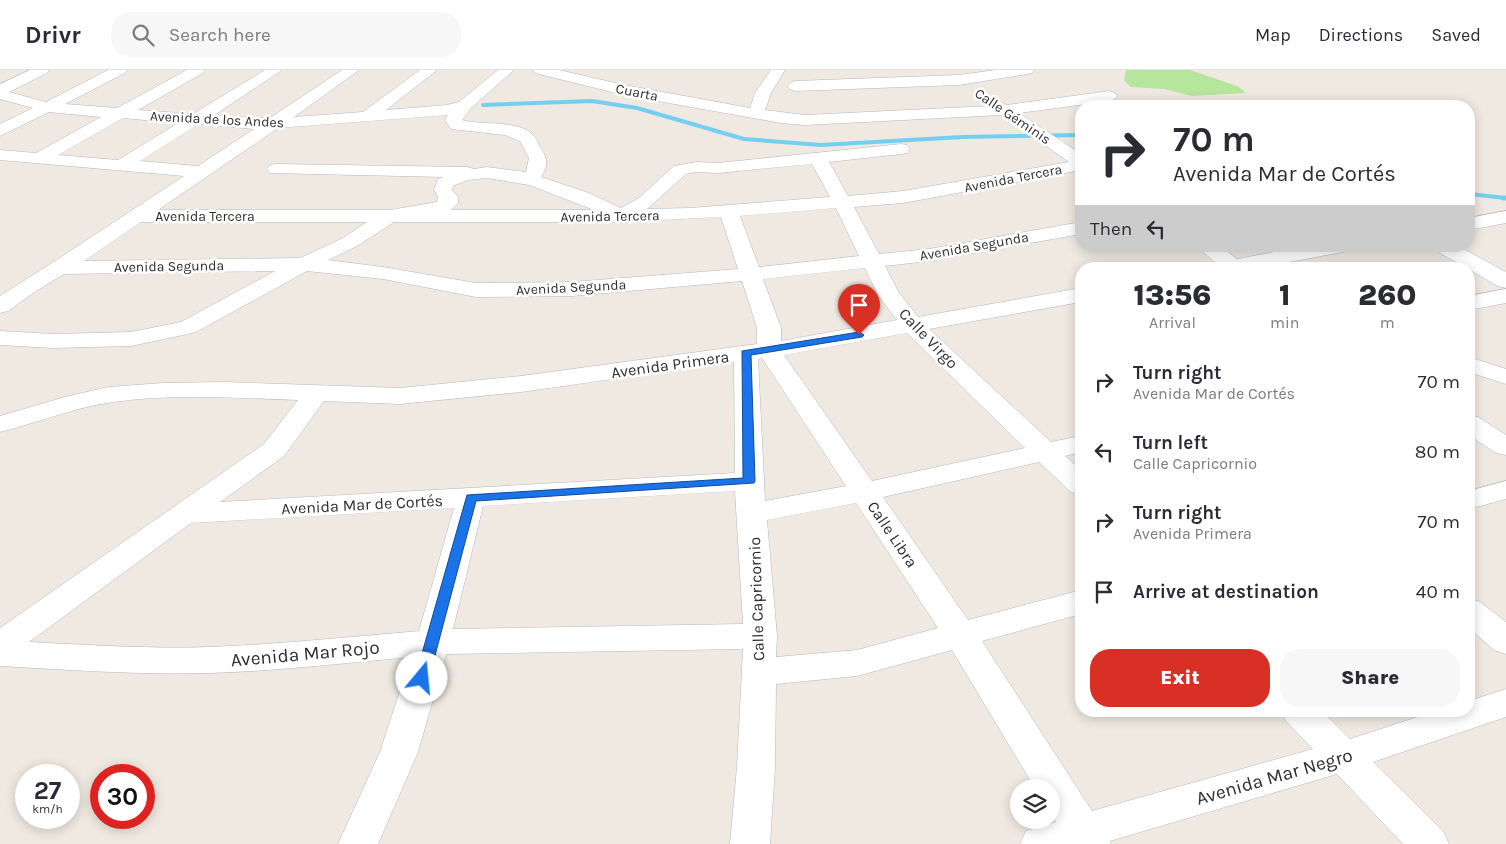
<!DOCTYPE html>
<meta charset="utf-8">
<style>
:root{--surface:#fff;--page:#f7f7f7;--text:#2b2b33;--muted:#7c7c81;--line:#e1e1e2;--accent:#d93025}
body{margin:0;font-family:Karla,sans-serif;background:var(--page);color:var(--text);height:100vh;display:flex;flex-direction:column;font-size:19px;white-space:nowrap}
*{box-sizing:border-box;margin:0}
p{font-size:16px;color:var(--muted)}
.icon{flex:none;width:28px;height:28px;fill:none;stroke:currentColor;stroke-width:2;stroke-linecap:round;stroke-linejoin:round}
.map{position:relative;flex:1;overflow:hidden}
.sheet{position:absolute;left:1075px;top:192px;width:400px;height:455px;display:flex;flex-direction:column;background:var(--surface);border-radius:20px;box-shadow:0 2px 12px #0003}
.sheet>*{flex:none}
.guide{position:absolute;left:1075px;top:30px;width:400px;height:152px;border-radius:20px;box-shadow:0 2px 12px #0003;background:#fff;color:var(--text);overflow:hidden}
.tools{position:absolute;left:1010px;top:709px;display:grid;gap:10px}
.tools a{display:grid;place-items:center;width:50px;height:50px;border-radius:50%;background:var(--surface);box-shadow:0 2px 12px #0003;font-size:25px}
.speed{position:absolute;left:15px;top:694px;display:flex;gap:10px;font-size:25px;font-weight:700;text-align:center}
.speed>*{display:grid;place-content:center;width:65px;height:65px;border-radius:50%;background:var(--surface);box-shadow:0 2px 12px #0003;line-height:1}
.speed small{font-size:12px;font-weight:400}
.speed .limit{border:8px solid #d22;background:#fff;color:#111}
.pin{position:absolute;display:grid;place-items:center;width:42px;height:42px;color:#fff;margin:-51px -21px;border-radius:50% 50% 50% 0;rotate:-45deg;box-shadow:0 0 5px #0007}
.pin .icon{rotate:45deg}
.me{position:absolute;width:55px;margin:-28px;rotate:17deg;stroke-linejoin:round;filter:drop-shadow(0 0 4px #0008)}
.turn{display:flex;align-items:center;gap:18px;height:105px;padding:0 15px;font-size:22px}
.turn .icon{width:65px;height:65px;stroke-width:2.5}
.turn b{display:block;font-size:35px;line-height:42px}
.then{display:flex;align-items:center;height:48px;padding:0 15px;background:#0003;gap:10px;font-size:19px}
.eta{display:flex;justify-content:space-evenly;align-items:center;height:85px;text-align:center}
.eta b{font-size:30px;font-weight:800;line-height:35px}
.button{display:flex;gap:10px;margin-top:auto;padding:10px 15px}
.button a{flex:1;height:58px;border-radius:20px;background:var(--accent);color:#fff;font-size:20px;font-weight:800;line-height:58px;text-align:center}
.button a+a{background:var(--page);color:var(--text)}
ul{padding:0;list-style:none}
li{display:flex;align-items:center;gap:15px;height:70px;padding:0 15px}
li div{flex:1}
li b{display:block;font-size:19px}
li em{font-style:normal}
header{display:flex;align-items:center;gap:30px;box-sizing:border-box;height:70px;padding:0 25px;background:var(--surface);border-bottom:1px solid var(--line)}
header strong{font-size:24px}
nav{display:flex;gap:28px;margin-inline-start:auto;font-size:18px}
.search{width:350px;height:45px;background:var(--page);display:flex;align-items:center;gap:12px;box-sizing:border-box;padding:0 18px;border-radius:20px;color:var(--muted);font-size:19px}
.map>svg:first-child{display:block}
.green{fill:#b6e59e}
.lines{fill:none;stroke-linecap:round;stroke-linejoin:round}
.stream-far1{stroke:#75cff0;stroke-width:4}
.stream{stroke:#75cff0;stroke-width:5}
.minor-casing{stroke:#b4b7c1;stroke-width:1}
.minor{fill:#fff;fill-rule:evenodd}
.route{fill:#1a73e8;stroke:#114b97}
.labels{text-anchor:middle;stroke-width:5;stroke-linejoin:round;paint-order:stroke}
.far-street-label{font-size:14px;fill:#2e2e2e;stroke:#fff}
.street-label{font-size:16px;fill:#2e2e2e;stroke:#fff}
.near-street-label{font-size:19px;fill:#2e2e2e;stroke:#fff}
</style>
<header>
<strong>Drivr</strong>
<div class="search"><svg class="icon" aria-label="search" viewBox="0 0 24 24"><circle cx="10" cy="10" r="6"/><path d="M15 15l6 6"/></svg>Search here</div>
<nav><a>Map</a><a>Directions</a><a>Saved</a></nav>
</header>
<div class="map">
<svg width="1506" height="774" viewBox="0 0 1506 774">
<rect width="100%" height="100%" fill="#efe9e1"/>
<polygon class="green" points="1126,0 1190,0 1237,16 1243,20 1245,23 1192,26 1164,19 1131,17 1124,10"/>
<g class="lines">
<g class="stream-far1">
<polyline points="483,35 592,31 637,38 744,69 821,75 963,67 1081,65"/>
<polyline points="1469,124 1506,128"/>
</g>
<polyline class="stream" points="1503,128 1506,128"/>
<g class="minor-casing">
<g id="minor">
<path d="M 30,0 L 49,0 L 47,3 L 9,22 L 46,32 L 108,0 L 127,0 L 125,3 L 65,34 L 117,38 L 187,0 L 205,0 L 203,3 L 138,40 L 193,44 L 265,0 L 282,0 L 213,46 L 270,48 L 342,0 L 359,0 L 294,47 L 363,42 L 420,0 L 437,0 L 386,40 L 447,35 L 459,32 L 498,0 L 514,0 L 471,38 L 462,50 C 480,56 519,49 533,65 C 537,69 538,74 541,78 C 547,89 549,95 541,107 L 589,123 L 621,138 L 639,128 L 674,96 L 696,92 L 718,93 L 901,74 L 907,75 L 910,79 L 907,83 L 901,84 L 829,92 L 848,126 L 903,121 L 1069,92 L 1001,45 L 805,55 L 781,53 L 624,25 L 535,3 L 533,0 L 559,0 L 624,15 L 750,38 L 755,23 L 771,0 L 785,0 L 771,23 L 765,40 L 805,45 L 990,36 L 992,33 L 998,31 L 1007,35 L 1109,21 L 1115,23 L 1117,26 L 1115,29 L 1109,31 L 1019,43 L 1081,84 L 1081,100 L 903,133 L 854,137 L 879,184 L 929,179 L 1081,152 L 1081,164 L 929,191 L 885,196 L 899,223 L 918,247 L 1081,218 L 1081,232 L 929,259 L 1051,372 L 1081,366 L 1081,382 L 1065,386 L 1081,400 L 1081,425 L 1071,422 L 1039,392 L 883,427 L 968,550 L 1081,520 L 1081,544 L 982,571 L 1092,741 L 1313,679 L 1286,651 L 1281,641 L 1322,641 L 1350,669 L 1436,641 L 1469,641 L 1469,631 L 1506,619 L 1506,647 L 1373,692 L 1443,761 L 1449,774 L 1403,774 L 1337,704 L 1110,771 L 1111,774 L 1020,774 L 1026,761 L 1056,752 L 1051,744 L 1051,718 L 1035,718 L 952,580 L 857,606 L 776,614 L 775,697 L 770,774 L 730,774 L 737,697 L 743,579 L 446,584 L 418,682 L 378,774 L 338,774 L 380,682 L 411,587 C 344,593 277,601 210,603 C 140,605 70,600 0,596 L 0,558 L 264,374 L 298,330 C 235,328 169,323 107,333 C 70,339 36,353 0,362 L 0,346 L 65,327 L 108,317 L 163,313 L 224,312 L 400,318 L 521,306 L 757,274 L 757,258 L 742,211 L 572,226 L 476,227 L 383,209 L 307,201 L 196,262 L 188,264 L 131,276 L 53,278 L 0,275 L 0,261 L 53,264 L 131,262 L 181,252 L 275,201 L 64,204 L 33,223 L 8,241 L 0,243 L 0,226 L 52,193 L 184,106 L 0,90 L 0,80 L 36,83 L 101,47 L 49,42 L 0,66 L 0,54 L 33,38 L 0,29 L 0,14 ZM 448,45 L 445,50 L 451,59 L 505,65 L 520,71 L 529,88 L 526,102 L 487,97 L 474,99 L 467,97 L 276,94 L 270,95 L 267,99 L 270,103 L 444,107 L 438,109 L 434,120 L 438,127 L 437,132 L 390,140 L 158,140 L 278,58 ZM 123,48 L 178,53 L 118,90 L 58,85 ZM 199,54 L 254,59 L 198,96 L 140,91 ZM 812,94 L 830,127 L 690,138 L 647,139 L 686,104 L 696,102 L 718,103 ZM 487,108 L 529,115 L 594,140 L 451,140 L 458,133 L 458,127 L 452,120 L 453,116 L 468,110 ZM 836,138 L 859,186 L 759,197 L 740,146 ZM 721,147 L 738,199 L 572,212 L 476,213 L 383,197 L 328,190 L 357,176 L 394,152 L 622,152 ZM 141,152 L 367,152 L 343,168 L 300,188 L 84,191 ZM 865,198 L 878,225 L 897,250 L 781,271 L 781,258 L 763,209 ZM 907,263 L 1025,378 L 872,411 L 784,285 ZM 762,288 L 846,416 L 765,431 L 758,289 ZM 734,292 L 735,403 L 220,432 L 284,386 L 324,331 L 400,334 L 521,322 ZM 735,421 L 743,554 L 453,559 L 483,436 ZM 856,433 L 938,558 L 857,580 L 776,587 L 777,566 L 767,450 ZM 454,438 L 419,561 C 350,567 281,574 211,577 C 151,579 89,575 29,572 L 191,453 Z"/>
<polygon points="996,0 1034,0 1032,3 1027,4 959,15 795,21 790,19 787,16 790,13 795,11 959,5"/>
<polygon points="1506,141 1506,153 1469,160 1469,148"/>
<polygon points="1196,176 1220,176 1237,189 1307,176 1353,176 1350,180 1343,182 1251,199 1203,199 1206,194 1215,192"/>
<polygon points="1432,176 1458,176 1506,202 1506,218 1498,216 1435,180"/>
<polygon points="1506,219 1506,233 1469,240 1469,226"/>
<polygon points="1469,287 1506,299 1506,314 1469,302"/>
<polygon points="1469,345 1478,347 1506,365 1506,385 1496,383 1469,365"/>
<polygon points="1506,411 1506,429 1469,439 1469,421"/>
<polygon points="1469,528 1480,532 1506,552 1506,584 1494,580 1469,558"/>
</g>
</g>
<use href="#minor" class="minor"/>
</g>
<polygon class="route" points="859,262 864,265 862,267 751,285 755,411 754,413 476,431 429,608 427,612 422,614 417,612 415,608 467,425 743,408 742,281"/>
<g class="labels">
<g class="far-street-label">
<text transform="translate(637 22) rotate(11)" y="5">Cuarta</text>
<text transform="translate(1013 46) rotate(34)" y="5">Calle Géminis</text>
<text transform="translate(217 49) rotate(3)" y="5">Avenida de los Andes</text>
<text transform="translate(1013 108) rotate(-11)" y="5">Avenida Tercera</text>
<text x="205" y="151">Avenida Tercera</text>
<text transform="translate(610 146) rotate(-1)" y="5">Avenida Tercera</text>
<text transform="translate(974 176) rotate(-10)" y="5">Avenida Segunda</text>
<text transform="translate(169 196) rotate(-1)" y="5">Avenida Segunda</text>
<text transform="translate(571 217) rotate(-3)" y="5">Avenida Segunda</text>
</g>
<g class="street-label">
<text transform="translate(929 268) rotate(46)" y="6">Calle Virgo</text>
<text transform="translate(670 294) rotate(-8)" y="6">Avenida Primera</text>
<text transform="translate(362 434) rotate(-3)" y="6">Avenida Mar de Cortés</text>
<text transform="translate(893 464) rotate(56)" y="6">Calle Libra</text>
<text transform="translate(756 529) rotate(-92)" y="6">Calle Capricornio</text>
</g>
<g class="near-street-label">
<text transform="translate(305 583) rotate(-5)" y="7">Avenida Mar Rojo</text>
<text transform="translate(1274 706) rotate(-16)" y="7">Avenida Mar Negro</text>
</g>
</g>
</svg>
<div class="tools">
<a><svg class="icon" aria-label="layers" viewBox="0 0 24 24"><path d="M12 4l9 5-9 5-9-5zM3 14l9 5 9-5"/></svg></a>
</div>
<div class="speed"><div>27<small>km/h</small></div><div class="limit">30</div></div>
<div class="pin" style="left:859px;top:265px;background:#d93025"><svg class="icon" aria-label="arrive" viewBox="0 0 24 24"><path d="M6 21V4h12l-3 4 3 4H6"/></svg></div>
<svg class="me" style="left:422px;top:608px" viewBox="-20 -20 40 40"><circle r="19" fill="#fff"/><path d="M0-13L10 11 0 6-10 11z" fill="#1a73e8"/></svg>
<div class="guide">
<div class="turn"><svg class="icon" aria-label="right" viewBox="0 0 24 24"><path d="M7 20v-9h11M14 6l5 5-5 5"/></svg><div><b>70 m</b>Avenida Mar de Cortés</div></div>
<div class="then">Then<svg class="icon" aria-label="left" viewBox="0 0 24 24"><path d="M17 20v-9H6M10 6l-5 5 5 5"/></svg></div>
</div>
<section class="sheet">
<div class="eta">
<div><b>13:56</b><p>Arrival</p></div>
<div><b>1</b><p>min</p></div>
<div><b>260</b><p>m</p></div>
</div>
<ul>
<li><svg class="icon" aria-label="right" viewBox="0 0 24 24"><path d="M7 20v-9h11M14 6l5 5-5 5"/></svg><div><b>Turn right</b><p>Avenida Mar de Cortés</p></div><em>70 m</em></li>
<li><svg class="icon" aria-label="left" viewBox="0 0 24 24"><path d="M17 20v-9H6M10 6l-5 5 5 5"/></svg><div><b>Turn left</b><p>Calle Capricornio</p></div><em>80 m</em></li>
<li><svg class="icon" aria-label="right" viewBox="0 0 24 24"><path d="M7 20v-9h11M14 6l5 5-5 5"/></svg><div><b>Turn right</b><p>Avenida Primera</p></div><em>70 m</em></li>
<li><svg class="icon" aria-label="arrive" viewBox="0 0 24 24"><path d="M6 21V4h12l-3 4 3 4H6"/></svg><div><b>Arrive at destination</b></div><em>40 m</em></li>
</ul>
<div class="button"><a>Exit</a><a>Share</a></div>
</section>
</div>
